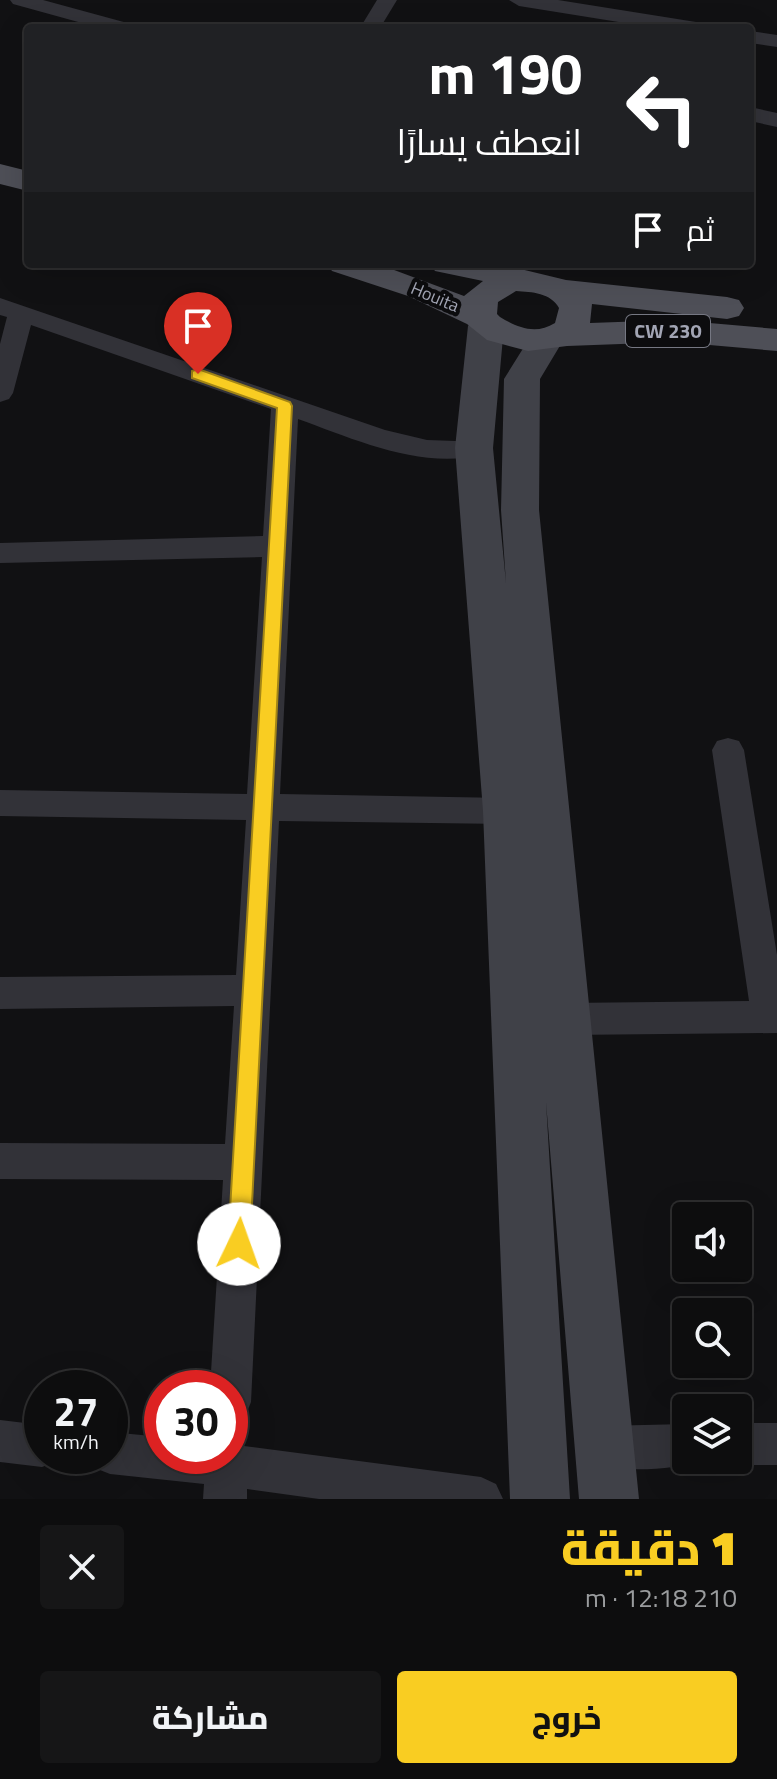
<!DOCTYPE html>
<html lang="ar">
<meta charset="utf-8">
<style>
:root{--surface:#0d0d0e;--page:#161617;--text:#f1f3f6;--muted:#9a9c9e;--line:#2d2d2e;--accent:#f9cd22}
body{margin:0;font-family:"Titillium Web",Cairo,sans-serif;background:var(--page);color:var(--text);direction:rtl;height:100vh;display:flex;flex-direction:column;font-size:30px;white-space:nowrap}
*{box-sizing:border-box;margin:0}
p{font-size:26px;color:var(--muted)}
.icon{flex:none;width:44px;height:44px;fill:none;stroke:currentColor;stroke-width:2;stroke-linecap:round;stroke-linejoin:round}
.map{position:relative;height:1499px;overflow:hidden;direction:ltr}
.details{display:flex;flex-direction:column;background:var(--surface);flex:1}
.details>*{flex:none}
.guide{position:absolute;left:24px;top:24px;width:730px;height:244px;border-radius:8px;box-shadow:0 8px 32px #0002,0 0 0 2px var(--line);direction:rtl;background:#202124;color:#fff;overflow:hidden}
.buttons{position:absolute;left:672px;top:1202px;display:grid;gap:16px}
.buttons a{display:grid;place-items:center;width:80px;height:80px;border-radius:8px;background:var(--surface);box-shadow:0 8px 32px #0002,0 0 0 2px var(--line);font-size:40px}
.speed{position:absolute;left:24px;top:1370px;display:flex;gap:16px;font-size:40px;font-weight:700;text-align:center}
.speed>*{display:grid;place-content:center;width:104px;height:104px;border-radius:50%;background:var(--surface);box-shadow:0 8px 32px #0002,0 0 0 2px var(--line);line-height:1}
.speed small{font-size:20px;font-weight:400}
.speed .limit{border:12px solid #d22;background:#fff;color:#111}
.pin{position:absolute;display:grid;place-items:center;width:68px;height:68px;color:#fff;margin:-82px -34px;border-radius:50% 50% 50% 0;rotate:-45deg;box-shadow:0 0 8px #0007}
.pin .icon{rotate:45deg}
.me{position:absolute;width:88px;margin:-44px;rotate:3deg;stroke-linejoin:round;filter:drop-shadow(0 0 6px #0008)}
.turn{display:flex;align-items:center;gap:28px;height:168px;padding:0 40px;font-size:36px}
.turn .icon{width:104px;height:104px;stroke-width:2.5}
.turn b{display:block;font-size:56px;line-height:68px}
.then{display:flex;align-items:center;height:76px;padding:0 40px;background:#0003;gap:16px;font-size:30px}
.round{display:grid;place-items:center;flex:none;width:84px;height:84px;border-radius:8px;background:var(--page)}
.head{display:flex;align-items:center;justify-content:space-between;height:136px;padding:0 40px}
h1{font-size:48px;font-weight:800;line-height:60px;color:var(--accent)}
.button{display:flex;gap:16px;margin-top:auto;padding:16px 40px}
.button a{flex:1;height:92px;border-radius:8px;background:var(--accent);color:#111;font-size:32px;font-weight:800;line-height:92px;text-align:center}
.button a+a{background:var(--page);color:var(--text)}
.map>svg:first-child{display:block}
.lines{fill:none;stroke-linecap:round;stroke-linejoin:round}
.minor{fill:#323238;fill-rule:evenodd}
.secondary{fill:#404148;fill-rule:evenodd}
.primary{fill:#4e4f57;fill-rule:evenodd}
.route{fill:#f9cd22;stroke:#a28516;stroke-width:2}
.labels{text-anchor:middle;stroke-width:8;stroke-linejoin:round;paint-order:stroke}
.far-street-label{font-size:18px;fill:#a2a5b4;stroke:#0c0c0e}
.shield{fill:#0c0c0e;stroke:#757782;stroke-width:2}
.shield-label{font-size:20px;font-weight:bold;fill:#a2a5b4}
</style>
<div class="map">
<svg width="777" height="1499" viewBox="0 0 777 1499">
<rect width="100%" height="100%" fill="#111113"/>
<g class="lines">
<g class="minor">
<polygon points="10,0 43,0 131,24 134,28 100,28 13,4"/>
<polygon points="377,0 397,0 380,28 360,28"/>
<polygon points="509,0 558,0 696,22 706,28 656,28 519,6"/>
<polygon points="750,31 777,35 777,47 750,43"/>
<polygon points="750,107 777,113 777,127 750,121"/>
<path d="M 0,298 L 385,430 L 427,440 L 484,442 L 488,448 L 484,454 C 423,471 354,439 298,419 L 280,794 L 506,798 L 518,802 L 522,811 L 518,820 L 506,824 L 279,821 L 251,1402 L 245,1417 L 230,1423 L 230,1388 L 210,1388 L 223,1180 L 0,1179 L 0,1143 L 225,1144 L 234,1006 L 0,1009 L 0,977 L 236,975 L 246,820 L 0,816 L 0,790 L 247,794 L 262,557 L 0,563 L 0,543 L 263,536 L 271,409 L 31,325 L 13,393 L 9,399 L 0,402 L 0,344 L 7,317 L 0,315 Z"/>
<polygon points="728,738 739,741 744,750 777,955 777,1033 566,1035 553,1030 548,1019 553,1008 566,1003 749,1001 712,750 717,741"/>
<polygon points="0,1420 42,1425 42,1456 59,1456 57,1461 42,1467 0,1462"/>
<polygon points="738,1423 777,1423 777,1465 738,1465 725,1460 738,1460"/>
<path d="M 686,1424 L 686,1460 L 701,1460 C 675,1471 613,1473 587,1462 L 581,1447 L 587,1432 L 602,1426 Z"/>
<polygon points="110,1432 162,1437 162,1456 230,1456 230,1436 242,1441 244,1446 481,1477 496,1484 503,1499 319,1499 247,1489 247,1499 203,1499 204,1484 110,1474 95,1468 90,1456 110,1456"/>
</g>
<polygon class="secondary" points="486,315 498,318 504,326 493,448 506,583 501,510 504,379 534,331 546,328 558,331 564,339 540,379 539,510 639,1499 579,1499 546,1102 570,1499 510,1499 483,811 455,448 468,326 474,318"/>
<g class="primary">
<polygon points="0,164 28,171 28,191 0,184"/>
<path d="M 327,264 L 378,264 L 464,296 L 483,281 L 435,271 L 430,264 L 500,264 L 566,280 L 727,297 L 739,300 L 744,308 L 739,316 L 727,319 L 592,304 L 590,323 L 675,320 L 777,329 L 777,351 L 675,342 L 567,346 L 528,351 L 487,340 L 467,324 L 408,296 L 332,271 ZM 516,291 C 532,292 551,293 559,308 L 555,323 C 536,335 518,328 500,317 L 497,314 L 498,302 Z"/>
</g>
</g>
<polygon class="route" points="198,369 290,402 292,406 250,1244 247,1252 239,1255 231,1252 228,1244 277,408 192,378 192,371"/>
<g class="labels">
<g class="far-street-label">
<text transform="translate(435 297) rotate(23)" y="6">Houita</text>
</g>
<rect class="shield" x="626" y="315" width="84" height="32" rx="6"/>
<g class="shield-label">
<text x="668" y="338">CW 230</text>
</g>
</g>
</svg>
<div class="buttons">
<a><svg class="icon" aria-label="sound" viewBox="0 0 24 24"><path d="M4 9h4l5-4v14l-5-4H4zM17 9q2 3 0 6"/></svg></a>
<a><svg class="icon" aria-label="search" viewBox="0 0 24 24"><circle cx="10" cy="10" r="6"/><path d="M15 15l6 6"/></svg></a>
<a><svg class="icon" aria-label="layers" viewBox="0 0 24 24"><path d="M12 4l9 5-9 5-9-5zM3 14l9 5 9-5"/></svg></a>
</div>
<div class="speed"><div>27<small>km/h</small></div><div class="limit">30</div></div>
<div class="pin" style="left:198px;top:374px;background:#d93025"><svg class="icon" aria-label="arrive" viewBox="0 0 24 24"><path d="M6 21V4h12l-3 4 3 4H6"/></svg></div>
<svg class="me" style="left:239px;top:1244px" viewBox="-20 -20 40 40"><circle r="19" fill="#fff"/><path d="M0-13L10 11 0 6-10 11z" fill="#f9cd22"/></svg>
<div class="guide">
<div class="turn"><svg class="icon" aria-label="left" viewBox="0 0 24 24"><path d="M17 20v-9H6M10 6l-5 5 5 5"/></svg><div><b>190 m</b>انعطف يسارًا</div></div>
<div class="then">ثم<svg class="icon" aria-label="arrive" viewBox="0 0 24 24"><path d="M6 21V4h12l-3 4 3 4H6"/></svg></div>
</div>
</div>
<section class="details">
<div class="head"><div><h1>1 دقيقة</h1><p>210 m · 12:18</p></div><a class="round"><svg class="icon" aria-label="close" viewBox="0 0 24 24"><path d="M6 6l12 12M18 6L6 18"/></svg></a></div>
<div class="button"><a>خروج</a><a>مشاركة</a></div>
</section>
